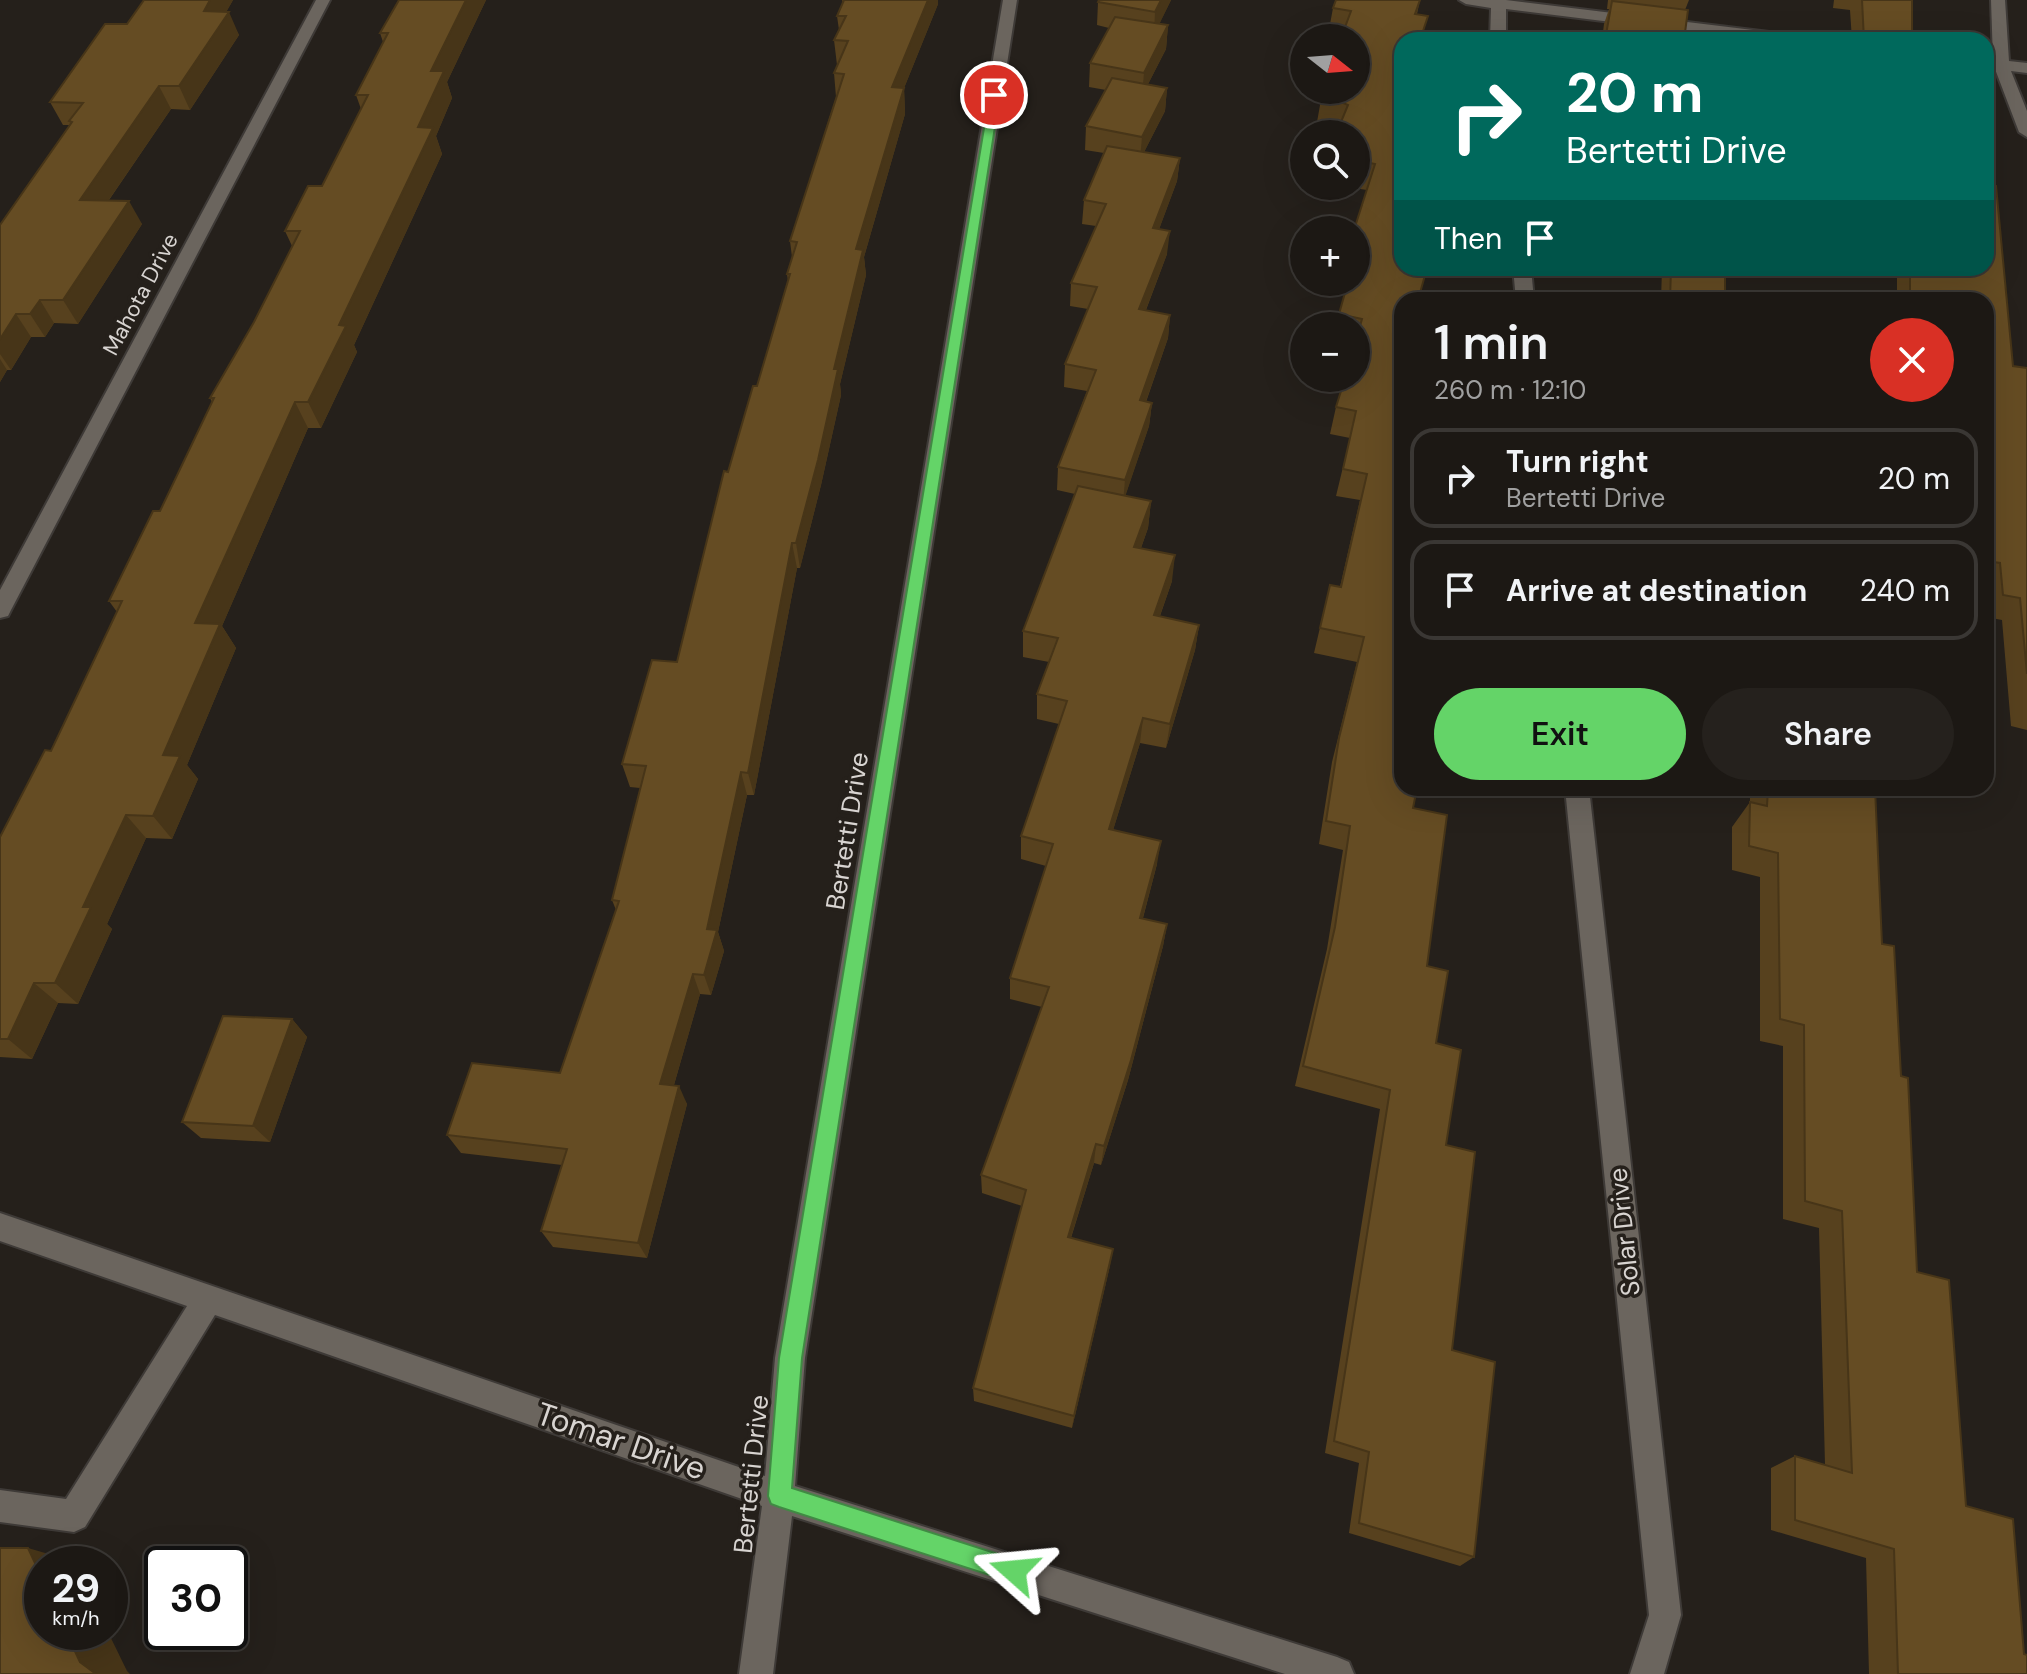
<!DOCTYPE html>
<meta charset="utf-8">
<style>
:root{--surface:#1c1814;--page:#25211d;--text:#f1f3f6;--muted:#a0a0a0;--line:#3a3734;--accent:#64d468}
body{margin:0;font-family:"DM Sans",sans-serif;background:var(--page);color:var(--text);height:100vh;display:flex;flex-direction:column;font-size:30px;white-space:nowrap}
*{box-sizing:border-box;margin:0}
p{font-size:26px;color:var(--muted)}
.icon{flex:none;width:44px;height:44px;fill:none;stroke:currentColor;stroke-width:2;stroke-linecap:round;stroke-linejoin:round}
.map{position:relative;flex:1;overflow:hidden}
.details{position:absolute;left:1394px;top:292px;width:600px;height:504px;display:flex;flex-direction:column;background:var(--surface);border-radius:24px;box-shadow:0 8px 32px #0002,0 0 0 2px var(--line)}
.details>*{flex:none}
.hud{position:absolute;left:1394px;top:32px;width:600px;height:244px;border-radius:24px;box-shadow:0 8px 32px #0002,0 0 0 2px var(--line);background:#00695c;color:#fff;overflow:hidden}
.needle{width:52px;rotate:107deg}
.buttons{position:absolute;left:1290px;top:24px;display:grid;gap:16px}
.buttons a{display:grid;place-items:center;width:80px;height:80px;border-radius:50%;background:var(--surface);box-shadow:0 8px 32px #0002,0 0 0 2px var(--line);font-size:40px}
.speed{position:absolute;left:24px;top:1546px;display:flex;gap:16px;font-size:40px;font-weight:700;text-align:center}
.speed>*{display:grid;place-content:center;width:104px;height:104px;border-radius:50%;background:var(--surface);box-shadow:0 8px 32px #0002,0 0 0 2px var(--line);line-height:1}
.speed small{font-size:20px;font-weight:400}
.speed .limit{border:4px solid #111;border-radius:12px;background:#fff;color:#111}
.pin{position:absolute;display:grid;place-items:center;width:68px;height:68px;color:#fff;margin:-34px;border:4px solid #fff;border-radius:50%;box-shadow:0 2px 8px #0007}
.me{position:absolute;width:88px;margin:-44px;rotate:288deg;stroke-linejoin:round;filter:drop-shadow(0 0 6px #0008)}
.turn{display:flex;align-items:center;gap:28px;height:168px;padding:0 40px;font-size:36px}
.turn .icon{width:104px;height:104px;stroke-width:2.5}
.turn b{display:block;font-size:56px;line-height:68px}
.then{display:flex;align-items:center;height:76px;padding:0 40px;background:#0003;gap:16px;font-size:30px}
.round{display:grid;place-items:center;flex:none;width:84px;height:84px;border-radius:42px;background:var(--page)}
.summary{display:flex;align-items:center;justify-content:space-between;height:136px;padding:0 40px}
h1{font-size:48px;font-weight:600;line-height:60px}
.action{display:flex;gap:16px;margin-top:auto;padding:16px 40px}
.action a{flex:1;height:92px;border-radius:48px;background:var(--accent);color:#111;font-size:32px;font-weight:600;line-height:92px;text-align:center}
.action a+a{background:var(--page);color:var(--text)}
ul{padding:0;list-style:none}
li{display:flex;align-items:center;gap:24px;height:100px;margin:0 16px 12px;padding:0 24px;border:4px solid var(--line);border-radius:24px}
li div{flex:1}
li b{display:block;font-size:30px}
li em{font-style:normal}
.map>svg:first-child{display:block}
.lines{fill:none;stroke-linecap:round;stroke-linejoin:round}
.minor-casing{stroke:#3e3a37;stroke-width:4}
.minor{fill:#6b655e;fill-rule:evenodd}
.wall{fill:#57411e}
.shaded-wall{fill:#473518}
.building{fill:#654c23;stroke:#473518;stroke-width:2}
.route{fill:#64d468;stroke:#418a44;stroke-width:2}
.labels{text-anchor:middle;stroke-width:7;stroke-linejoin:round;paint-order:stroke}
.far-street-label{font-size:22px;fill:#d8d4d1;stroke:#25201b}
.street-label{font-size:26px;fill:#d8d4d1;stroke:#25201b}
.near-street-label{font-size:32px;fill:#d8d4d1;stroke:#25201b}
</style>
<div class="map">
<svg width="2027" height="1674" viewBox="0 0 2027 1674">
<rect width="100%" height="100%" fill="#25201b"/>
<g class="lines">
<g class="minor-casing">
<g id="minor">
<polygon points="316,0 330,0 11,610 8,616 0,618 0,590"/>
<polygon points="1003,0 1017,0 805,1358 795,1486 1337,1657 1349,1662 1354,1674 1285,1674 792,1516 773,1674 739,1674 762,1506 215,1315 85,1527 74,1532 0,1522 0,1490 66,1499 187,1306 0,1241 0,1213 765,1476 775,1358"/>
<polygon points="1459,0 1506,0 1795,35 1803,40 1757,40 1506,9 1506,40 1490,40 1491,8 1466,4"/>
<polygon points="1991,0 2005,0 2009,61 2027,63 2027,73 2011,71 2027,111 2027,137 2019,132 1995,69 1986,68 1986,60 1993,60"/>
<polygon points="1513,268 1531,268 1534,300 1516,300"/>
<polygon points="1565,788 1589,788 1681,1615 1664,1674 1630,1674 1649,1615"/>
</g>
</g>
<use href="#minor" class="minor"/>
</g>
<g class="wall">
<polygon points="144,0 233,0 226,12 239,35 190,110 171,109 109,200 142,224 78,324 54,323 45,337 31,337 11,370 7,370 0,382 0,225 70,125 63,125 50,102 127,24"/>
<polygon points="399,0 486,0 447,82 452,98 436,136 442,154 354,345 357,352 321,428 308,428 222,626 236,648 187,765 198,779 172,839 146,838 107,924 112,929 78,1004 58,1003 32,1059 0,1057 0,837 51,751 117,612 109,601 160,511 212,402 210,398 254,322 292,246 285,231 322,186 361,109 356,95 383,42 380,33"/>
<polygon points="842,0 938,0 938,4 904,88 905,114 864,257 866,275 840,384 841,395 821,485 800,568 797,568 754,795 747,795 718,932 724,951 711,995 700,994 674,1085 687,1104 647,1258 553,1247 541,1231 562,1165 461,1153 447,1135 560,1073 616,910 612,900 640,788 630,787 622,764 677,662 728,472 757,386 788,281 787,274 792,257 790,241 836,97 834,73 837,65 834,40 839,30 837,16 843,4"/>
<polygon points="1171,0 1159,24 1168,25 1166,49 1148,84 1167,88 1165,111 1144,152 1180,158 1177,181 1159,229 1167,254 1146,310 1170,315 1168,338 1146,402 1152,403 1149,426 1125,496 1151,501 1148,528 1141,548 1172,581 1160,616 1199,625 1195,650 1166,748 1140,743 1113,830 1157,864 1143,918 1167,924 1163,946 1128,1080 1101,1165 1094,1163 1071,1238 1110,1265 1072,1428 974,1401 973,1388 1022,1206 982,1193 981,1175 1042,1007 1010,999 1010,978 1046,866 1021,859 1021,836 1059,724 1037,719 1037,694 1049,662 1023,657 1023,631 1075,494 1057,490 1058,467 1087,391 1064,387 1065,364 1088,309 1070,306 1071,283 1096,226 1082,224 1084,200 1104,153 1085,150 1086,126 1106,90 1089,87 1090,63 1109,28 1097,25 1098,2"/>
<polygon points="1420,0 1417,14 1402,40 1402,300 1413,808 1427,966 1446,1145 1452,1350 1474,1557 1460,1566 1349,1533 1359,1463 1325,1453 1380,1109 1295,1086 1327,949 1343,850 1319,844 1332,762 1357,662 1314,653 1330,585 1340,587 1360,500 1336,496 1350,438 1330,434 1336,407 1356,378 1356,326 1336,326 1339,314 1356,282 1356,230 1367,190 1347,187 1356,186 1356,134 1338,130 1317,122 1322,94 1342,37 1328,35 1333,8"/>
<polygon points="1608,0 1689,0 1685,10 1684,40 1602,40 1604,24 1609,9 1607,9"/>
<polygon points="1834,0 1912,0 1912,40 1852,40 1850,10 1833,8"/>
<polygon points="1662,268 1725,268 1725,300 1661,300"/>
<polygon points="1897,268 1986,268 2013,366 2027,368 2027,730 2011,726 2002,620 1986,617 1986,300 1897,300"/>
<polygon points="1750,788 1875,788 1882,944 1901,1076 1917,1272 1966,1506 2024,1654 2027,1674 1869,1674 1866,1558 1771,1530 1771,1468 1795,1456 1825,1465 1819,1228 1783,1219 1783,1046 1760,1041 1760,877 1732,870 1732,827 1750,802"/>
<polygon points="292,1019 307,1037 270,1142 201,1138 182,1122"/>
</g>
<g class="shaded-wall">
<polygon points="210,0 233,0 215,32 229,12 239,35 190,110 179,86 204,11"/>
<polygon points="466,0 486,0 447,82 452,98 436,136 442,154 354,345 357,352 321,428 308,402 418,127 431,71"/>
<polygon points="928,0 938,0 938,4 894,113 892,87"/>
<polygon points="1161,0 1171,0 1154,35 1155,12"/>
<polygon points="1168,25 1166,49 1142,96 1144,73"/>
<polygon points="159,86 171,109 93,223 80,200"/>
<polygon points="904,88 905,114 864,257 866,275 840,384 841,395 821,485 800,568 796,543 834,369 856,249"/>
<polygon points="1167,88 1165,111 1140,160 1142,137"/>
<polygon points="1180,158 1177,181 1151,251 1153,228"/>
<polygon points="129,201 142,224 78,324 63,300"/>
<polygon points="1170,231 1167,254 1137,333 1139,309"/>
<polygon points="40,300 54,323 45,337 30,314"/>
<polygon points="16,314 31,337 11,370 0,354 0,339"/>
<polygon points="1170,315 1168,338 1138,424 1140,400"/>
<polygon points="0,359 7,370 0,382"/>
<polygon points="295,402 308,428 222,626 236,648 187,765 198,779 172,839 153,816 163,755 195,623"/>
<polygon points="1152,403 1149,426 1123,503 1125,480"/>
<polygon points="1151,501 1148,528 1132,573 1134,547"/>
<polygon points="792,543 797,568 754,795 748,773"/>
<polygon points="1175,555 1172,581 1151,641 1154,615"/>
<polygon points="1199,625 1195,650 1166,748 1170,724"/>
<polygon points="1143,718 1140,743 1106,853 1109,829"/>
<polygon points="741,772 747,795 718,932 724,951 711,995 704,975 707,929"/>
<polygon points="126,815 146,838 107,924 112,929 78,1004 55,983 83,907"/>
<polygon points="1161,841 1157,864 1137,940 1140,918"/>
<polygon points="1167,924 1163,946 1128,1080 1101,1165 1104,1146"/>
<polygon points="693,974 700,994 669,1102 660,1084"/>
<polygon points="34,983 58,1003 32,1059 8,1039"/>
<polygon points="292,1019 307,1037 270,1142 253,1126"/>
<polygon points="679,1086 687,1104 647,1258 638,1243"/>
<polygon points="1096,1144 1094,1163 1066,1253 1068,1237"/>
<polygon points="1113,1249 1110,1265 1072,1428 1074,1416"/>
<polygon points="28,1548 76,1562 77,1564 42,1564 42,1578"/>
<polygon points="66,1632 108,1632 127,1671 130,1674 96,1674 80,1662"/>
</g>
<g class="building">
<polygon points="144,0 210,0 204,11 229,12 179,86 159,86 80,200 129,201 63,300 40,300 30,314 16,314 0,339 0,225 72,122 69,121 83,103 50,102 105,24 127,24"/>
<polygon points="399,0 466,0 431,71 444,71 418,127 433,128 339,325 346,326 308,402 295,402 195,623 220,624 163,755 180,756 153,816 126,815 83,907 91,907 55,983 34,983 8,1039 0,1039 0,837 45,750 51,751 122,601 109,601 153,511 160,511 214,398 210,398 254,322 300,231 285,231 308,186 322,186 368,95 356,95 388,33 380,33"/>
<polygon points="844,0 928,0 892,87 904,88 856,249 863,250 834,369 838,369 818,460 796,543 792,543 748,773 741,772 707,929 717,930 704,975 693,974 660,1084 679,1086 638,1243 541,1231 567,1149 447,1135 472,1063 560,1073 619,901 612,900 646,766 622,764 652,660 677,662 724,471 728,472 753,386 757,386 790,274 787,274 797,242 790,241 844,74 834,73 848,41 834,40 846,16 837,16"/>
<polygon points="1099,0 1161,0 1155,12 1098,2"/>
<polygon points="1336,0 1420,0 1415,14 1428,16 1420,40 1402,40 1402,268 1427,268 1418,300 1402,300 1402,788 1417,788 1413,808 1447,815 1427,966 1448,971 1436,1043 1461,1050 1446,1145 1475,1152 1452,1350 1495,1362 1474,1557 1359,1523 1369,1452 1334,1441 1390,1090 1303,1066 1335,927 1350,826 1326,821 1339,738 1364,637 1320,628 1330,585 1341,587 1367,474 1343,469 1356,411 1336,407 1345,378 1356,378 1356,340 1362,319 1339,314 1348,282 1356,282 1356,254 1361,236 1356,235 1356,230 1354,230 1375,164 1356,160 1356,150 1359,142 1356,141 1356,134 1336,134 1348,105 1322,94 1323,90 1356,90 1356,38 1341,38 1351,11 1333,8"/>
<polygon points="1862,0 1912,0 1912,40 1864,40"/>
<polygon points="1612,1 1688,10 1684,40 1605,40"/>
<polygon points="1115,17 1168,25 1144,73 1090,63"/>
<polygon points="1112,78 1167,88 1142,137 1086,126"/>
<polygon points="1107,146 1180,158 1153,228 1170,231 1139,309 1170,315 1140,400 1152,403 1125,480 1058,467 1096,370 1065,364 1097,287 1071,283 1106,204 1084,200"/>
<polygon points="1986,185 1996,186 2013,366 2027,368 2027,674 2020,598 2003,595 2000,563 1986,561 1986,300 1910,300 1910,268 1986,268"/>
<polygon points="1671,268 1725,268 1725,300 1670,300"/>
<polygon points="1078,486 1151,501 1134,547 1175,555 1154,615 1199,625 1170,724 1143,718 1109,829 1161,841 1140,918 1167,924 1131,1060 1104,1146 1096,1144 1068,1237 1113,1249 1074,1416 973,1388 1026,1190 981,1175 1049,987 1010,978 1053,844 1021,836 1067,701 1037,694 1058,638 1023,631"/>
<polygon points="1768,788 1875,788 1882,944 1894,946 1901,1076 1908,1078 1917,1272 1949,1280 1966,1506 2013,1519 2024,1654 2027,1655 2027,1674 1898,1674 1894,1549 1795,1520 1795,1456 1852,1473 1842,1211 1805,1201 1804,1025 1780,1019 1778,853 1749,846 1750,802 1767,806"/>
<polygon points="223,1016 292,1019 253,1126 182,1122"/>
<polygon points="0,1548 28,1548 42,1578 42,1632 66,1632 80,1662 96,1674 0,1674"/>
</g>
<polygon class="route" points="990,92 1000,95 802,1358 792,1488 1023,1562 1026,1571 1023,1579 1014,1583 779,1507 771,1504 768,1496 779,1358"/>
<g class="labels">
<g class="far-street-label">
<text transform="translate(140 294) rotate(-62)" y="8">Mahota Drive</text>
</g>
<g class="street-label">
<text transform="translate(847 831) rotate(-81)" y="9">Bertetti Drive</text>
<text transform="translate(1624 1232) rotate(-96)" y="9">Solar Drive</text>
<text transform="translate(751 1474) rotate(-84)" y="9">Bertetti Drive</text>
</g>
<g class="near-street-label">
<text transform="translate(621 1441) rotate(19)" y="11">Tomar Drive</text>
</g>
</g>
</svg>
<div class="buttons">
<a><svg class="needle" viewBox="-14 -14 28 28"><path d="M0-13l5 13h-10z" fill="#e53935"/><path d="M0 13l5-13h-10z" fill="#a0a0a0"/></svg></a>
<a><svg class="icon" aria-label="search" viewBox="0 0 24 24"><circle cx="10" cy="10" r="6"/><path d="M15 15l6 6"/></svg></a>
<a>+</a>
<a>−</a>
</div>
<div class="speed"><div>29<small>km/h</small></div><div class="limit">30</div></div>
<div class="pin" style="left:994px;top:95px;background:#d93025"><svg class="icon" aria-label="arrive" viewBox="0 0 24 24"><path d="M6 21V4h12l-3 4 3 4H6"/></svg></div>
<svg class="me" style="left:1014px;top:1571px" viewBox="-20 -20 40 40"><path d="M0-17L14 15 0 8-14 15z" fill="#64d468" stroke="#fff" stroke-width="4"/></svg>
<div class="hud">
<div class="turn"><svg class="icon" aria-label="right" viewBox="0 0 24 24"><path d="M7 20v-9h11M14 6l5 5-5 5"/></svg><div><b>20 m</b>Bertetti Drive</div></div>
<div class="then">Then<svg class="icon" aria-label="arrive" viewBox="0 0 24 24"><path d="M6 21V4h12l-3 4 3 4H6"/></svg></div>
</div>
<section class="details">
<div class="summary"><div><h1>1 min</h1><p>260 m · 12:10</p></div><a class="round" style="background:#d93025;color:#fff"><svg class="icon" aria-label="close" viewBox="0 0 24 24"><path d="M6 6l12 12M18 6L6 18"/></svg></a></div>
<ul>
<li><svg class="icon" aria-label="right" viewBox="0 0 24 24"><path d="M7 20v-9h11M14 6l5 5-5 5"/></svg><div><b>Turn right</b><p>Bertetti Drive</p></div><em>20 m</em></li>
<li><svg class="icon" aria-label="arrive" viewBox="0 0 24 24"><path d="M6 21V4h12l-3 4 3 4H6"/></svg><div><b>Arrive at destination</b></div><em>240 m</em></li>
</ul>
<div class="action"><a>Exit</a><a>Share</a></div>
</section>
</div>
